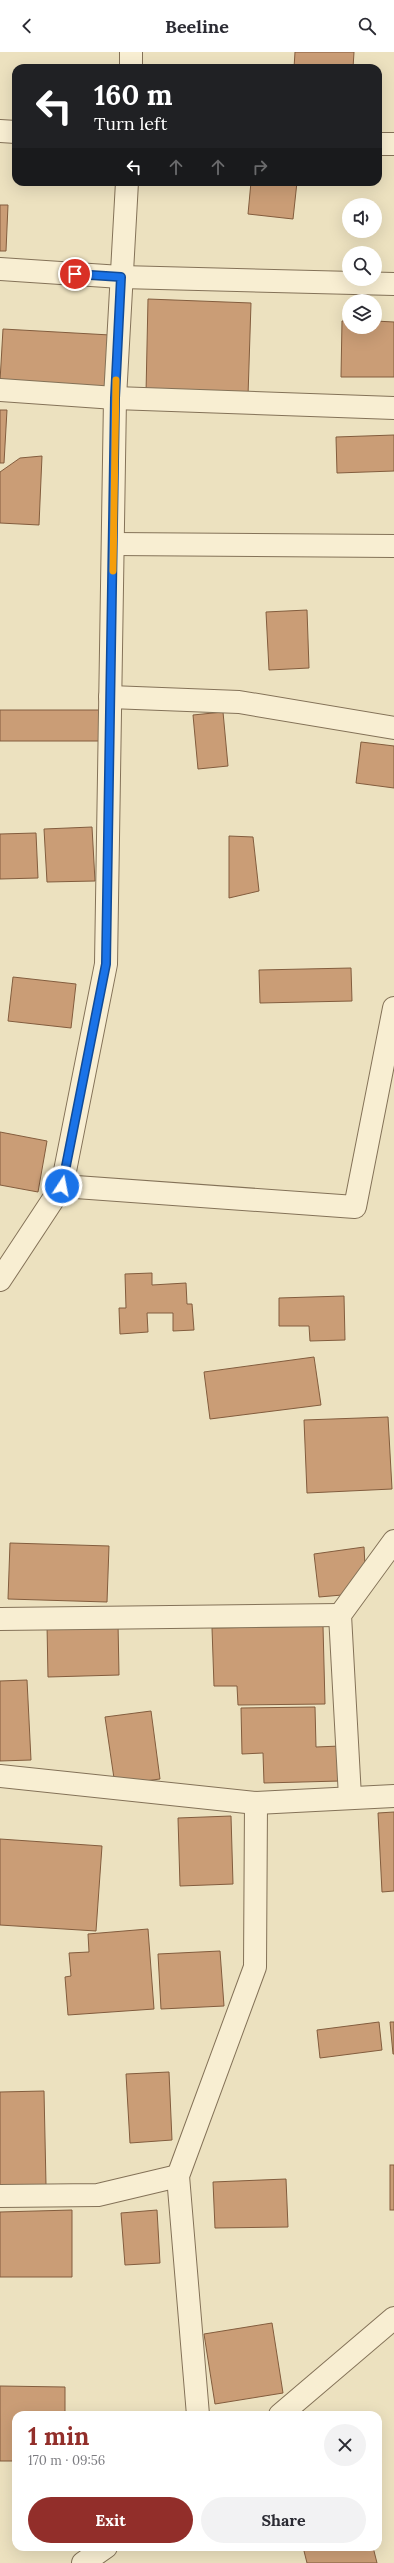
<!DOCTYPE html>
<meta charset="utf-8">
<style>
:root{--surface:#fff;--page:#f2f2f3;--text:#2b2b33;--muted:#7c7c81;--accent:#922e2a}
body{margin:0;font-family:Lora,serif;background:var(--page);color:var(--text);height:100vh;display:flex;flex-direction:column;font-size:15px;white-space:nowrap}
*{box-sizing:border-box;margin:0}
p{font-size:13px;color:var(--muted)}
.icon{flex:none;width:22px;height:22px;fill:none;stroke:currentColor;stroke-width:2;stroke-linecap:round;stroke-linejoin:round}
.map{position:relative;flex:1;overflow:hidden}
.side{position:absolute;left:12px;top:2359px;width:370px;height:140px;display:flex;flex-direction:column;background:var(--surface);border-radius:12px;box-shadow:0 4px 16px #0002}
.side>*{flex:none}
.banner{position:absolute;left:12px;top:12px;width:370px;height:122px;border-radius:12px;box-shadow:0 4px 16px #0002;background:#202124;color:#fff;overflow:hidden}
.buttons{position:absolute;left:342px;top:146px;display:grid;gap:8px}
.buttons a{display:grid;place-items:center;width:40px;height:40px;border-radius:50%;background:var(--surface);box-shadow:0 4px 16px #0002;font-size:20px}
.pin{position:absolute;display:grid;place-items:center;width:34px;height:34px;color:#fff;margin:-17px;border:2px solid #fff;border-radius:50%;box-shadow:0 1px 4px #0007}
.me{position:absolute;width:44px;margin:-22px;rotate:11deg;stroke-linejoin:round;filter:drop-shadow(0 0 3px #0008)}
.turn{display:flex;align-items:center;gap:14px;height:84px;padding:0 16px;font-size:18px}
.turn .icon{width:52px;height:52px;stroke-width:2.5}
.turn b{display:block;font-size:28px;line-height:34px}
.lanes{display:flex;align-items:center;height:38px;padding:0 16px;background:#0003;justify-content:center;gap:20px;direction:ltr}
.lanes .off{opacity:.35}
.round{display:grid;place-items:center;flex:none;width:42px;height:42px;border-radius:21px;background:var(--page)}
.summary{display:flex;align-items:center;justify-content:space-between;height:68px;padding:0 16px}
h1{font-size:24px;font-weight:800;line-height:30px;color:var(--accent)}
.action{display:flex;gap:8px;margin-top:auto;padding:8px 16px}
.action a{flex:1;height:46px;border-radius:24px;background:var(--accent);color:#fff;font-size:16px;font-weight:800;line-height:46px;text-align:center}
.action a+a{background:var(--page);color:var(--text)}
header{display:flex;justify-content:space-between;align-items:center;height:52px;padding:0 16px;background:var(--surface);font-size:18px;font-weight:800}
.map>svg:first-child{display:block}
.building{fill:#ca9d76;stroke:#835d3e}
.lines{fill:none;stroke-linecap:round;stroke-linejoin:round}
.minor-casing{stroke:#847258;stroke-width:24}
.minor{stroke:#f8eed2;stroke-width:22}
.route-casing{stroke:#114b97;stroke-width:10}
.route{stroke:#1a73e8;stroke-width:7}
.slow{stroke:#f59e0b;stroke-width:7}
</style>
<header><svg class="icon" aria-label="back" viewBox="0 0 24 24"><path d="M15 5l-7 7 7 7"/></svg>Beeline<svg class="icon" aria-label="search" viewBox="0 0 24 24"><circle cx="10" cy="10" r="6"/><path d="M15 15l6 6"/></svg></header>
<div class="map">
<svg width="394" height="2511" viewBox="0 0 394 2511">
<rect width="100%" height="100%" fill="#ece1bf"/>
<g class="building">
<polygon points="295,0 354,0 353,16 294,16"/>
<polygon points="251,130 297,130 293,167 248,162"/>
<polygon points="0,153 8,153 6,199 0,199"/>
<polygon points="148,247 251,251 248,344 146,341"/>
<polygon points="342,269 349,269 349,275 375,275 375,269 394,270 394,325 341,325"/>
<polygon points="3,277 110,283 107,336 0,329"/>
<polygon points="0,358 7,358 4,411 0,411"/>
<polygon points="394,383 394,419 337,421 336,385"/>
<polygon points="42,404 39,473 0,471 0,420 20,406"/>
<polygon points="307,558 309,616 269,618 266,560"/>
<polygon points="0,658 101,658 100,689 0,689"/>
<polygon points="223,660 228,714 198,717 193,663"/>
<polygon points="361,690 394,694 394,736 356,731"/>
<polygon points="92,775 95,829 47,830 44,777"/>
<polygon points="36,781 38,826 0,827 0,782"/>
<polygon points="229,784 253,785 259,839 229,846"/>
<polygon points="351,916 352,949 260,951 259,918"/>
<polygon points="13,925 76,932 71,976 8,969"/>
<polygon points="0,1080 47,1089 38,1140 0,1133"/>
<polygon points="152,1221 152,1233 186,1231 187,1252 192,1252 194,1278 173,1279 173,1261 147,1261 148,1280 120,1282 119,1256 126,1256 125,1222"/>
<polygon points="344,1244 345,1288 310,1289 309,1274 279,1274 279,1246"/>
<polygon points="314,1305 321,1353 210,1367 204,1320"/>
<polygon points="388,1365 392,1437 307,1441 304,1368"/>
<polygon points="10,1491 109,1494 107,1550 8,1547"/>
<polygon points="364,1495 365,1514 342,1543 319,1545 314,1502"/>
<polygon points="118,1571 119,1623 48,1625 47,1573"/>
<polygon points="323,1574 325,1652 238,1653 237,1634 214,1634 212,1576"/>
<polygon points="27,1628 31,1708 0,1709 0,1629"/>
<polygon points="315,1655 316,1695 340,1694 340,1729 264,1731 263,1701 242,1702 241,1656"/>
<polygon points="151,1659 160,1727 115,1733 105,1665"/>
<polygon points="394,1760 394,1839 382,1840 378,1761"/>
<polygon points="231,1764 233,1832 180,1834 178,1766"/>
<polygon points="0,1787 102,1794 96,1879 0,1873"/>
<polygon points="148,1877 154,1957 68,1963 65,1925 71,1924 69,1901 89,1900 88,1882"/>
<polygon points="220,1899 224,1954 161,1957 158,1902"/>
<polygon points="379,1970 382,1998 320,2006 317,1978"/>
<polygon points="390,1970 394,1970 394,2002 393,2002"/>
<polygon points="169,2020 172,2088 130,2091 126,2022"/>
<polygon points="44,2039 46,2133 0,2134 0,2040"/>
<rect x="390" y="2113" width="4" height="45"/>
<polygon points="286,2127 288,2175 215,2176 213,2130"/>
<polygon points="72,2158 72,2225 0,2225 0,2160"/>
<polygon points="157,2158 160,2211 125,2213 121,2161"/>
<polygon points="272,2271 283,2341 215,2352 204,2282"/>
<polygon points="0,2334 65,2335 65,2363 16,2363 16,2409 0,2409"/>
<polygon points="303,2495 373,2495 377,2511 307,2511"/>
</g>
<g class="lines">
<g class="minor-casing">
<g id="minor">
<polyline points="131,16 131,0"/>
<polyline points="0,79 16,80"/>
<polyline points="378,92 394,92"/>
<polyline points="0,217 121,225 394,232"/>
<polyline points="0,338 115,346 394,356"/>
<polyline points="113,492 394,494"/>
<polyline points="110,645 239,650 394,676"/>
<polyline points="62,1134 355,1155 394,956"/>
<polyline points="0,1228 62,1134 106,912 115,346 127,130"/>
<polyline points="0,1567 340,1563"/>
<polyline points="0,1724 256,1751 394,1744"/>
<polyline points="350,1745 340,1563 394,1489"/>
<polyline points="0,2144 98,2143 178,2124"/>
<polyline points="198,2363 178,2124 255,1915 256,1751"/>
<polyline points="280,2363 394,2266"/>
<polyline points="83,2511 106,2495"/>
</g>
</g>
<use href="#minor" class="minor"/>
</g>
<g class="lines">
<g class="route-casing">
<polyline id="route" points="62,1134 106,912 115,346 121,225 75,222"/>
</g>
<use href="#route" class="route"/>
<polyline class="slow" points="113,519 116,328"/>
</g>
</svg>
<div class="buttons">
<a><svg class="icon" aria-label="sound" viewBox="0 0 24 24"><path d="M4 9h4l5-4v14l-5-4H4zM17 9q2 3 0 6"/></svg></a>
<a><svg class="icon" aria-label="search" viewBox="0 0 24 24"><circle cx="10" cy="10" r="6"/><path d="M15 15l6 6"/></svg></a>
<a><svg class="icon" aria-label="layers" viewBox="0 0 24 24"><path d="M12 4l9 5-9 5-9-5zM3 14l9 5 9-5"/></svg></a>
</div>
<div class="pin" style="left:75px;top:222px;background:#d93025"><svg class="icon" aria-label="arrive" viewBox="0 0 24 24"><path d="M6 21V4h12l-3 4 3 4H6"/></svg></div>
<svg class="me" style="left:62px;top:1134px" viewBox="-20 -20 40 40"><circle r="17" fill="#1a73e8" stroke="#fff" stroke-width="3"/><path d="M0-11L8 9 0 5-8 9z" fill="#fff"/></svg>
<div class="banner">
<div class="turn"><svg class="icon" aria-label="left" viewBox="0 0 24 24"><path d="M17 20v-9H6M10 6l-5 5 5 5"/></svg><div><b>160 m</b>Turn left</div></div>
<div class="lanes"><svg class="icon" aria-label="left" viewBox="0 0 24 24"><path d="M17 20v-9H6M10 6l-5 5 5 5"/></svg><svg class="icon off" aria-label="ahead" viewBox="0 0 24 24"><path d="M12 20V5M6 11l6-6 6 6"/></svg><svg class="icon off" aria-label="ahead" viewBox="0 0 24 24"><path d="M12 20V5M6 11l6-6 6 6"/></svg><svg class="icon off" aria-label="right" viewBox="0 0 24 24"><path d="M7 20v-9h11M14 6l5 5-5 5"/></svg></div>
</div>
<section class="side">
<div class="summary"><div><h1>1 min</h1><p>170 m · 09:56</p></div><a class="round"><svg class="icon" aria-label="close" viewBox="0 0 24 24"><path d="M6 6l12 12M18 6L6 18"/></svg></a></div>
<div class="action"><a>Exit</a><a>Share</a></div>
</section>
</div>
